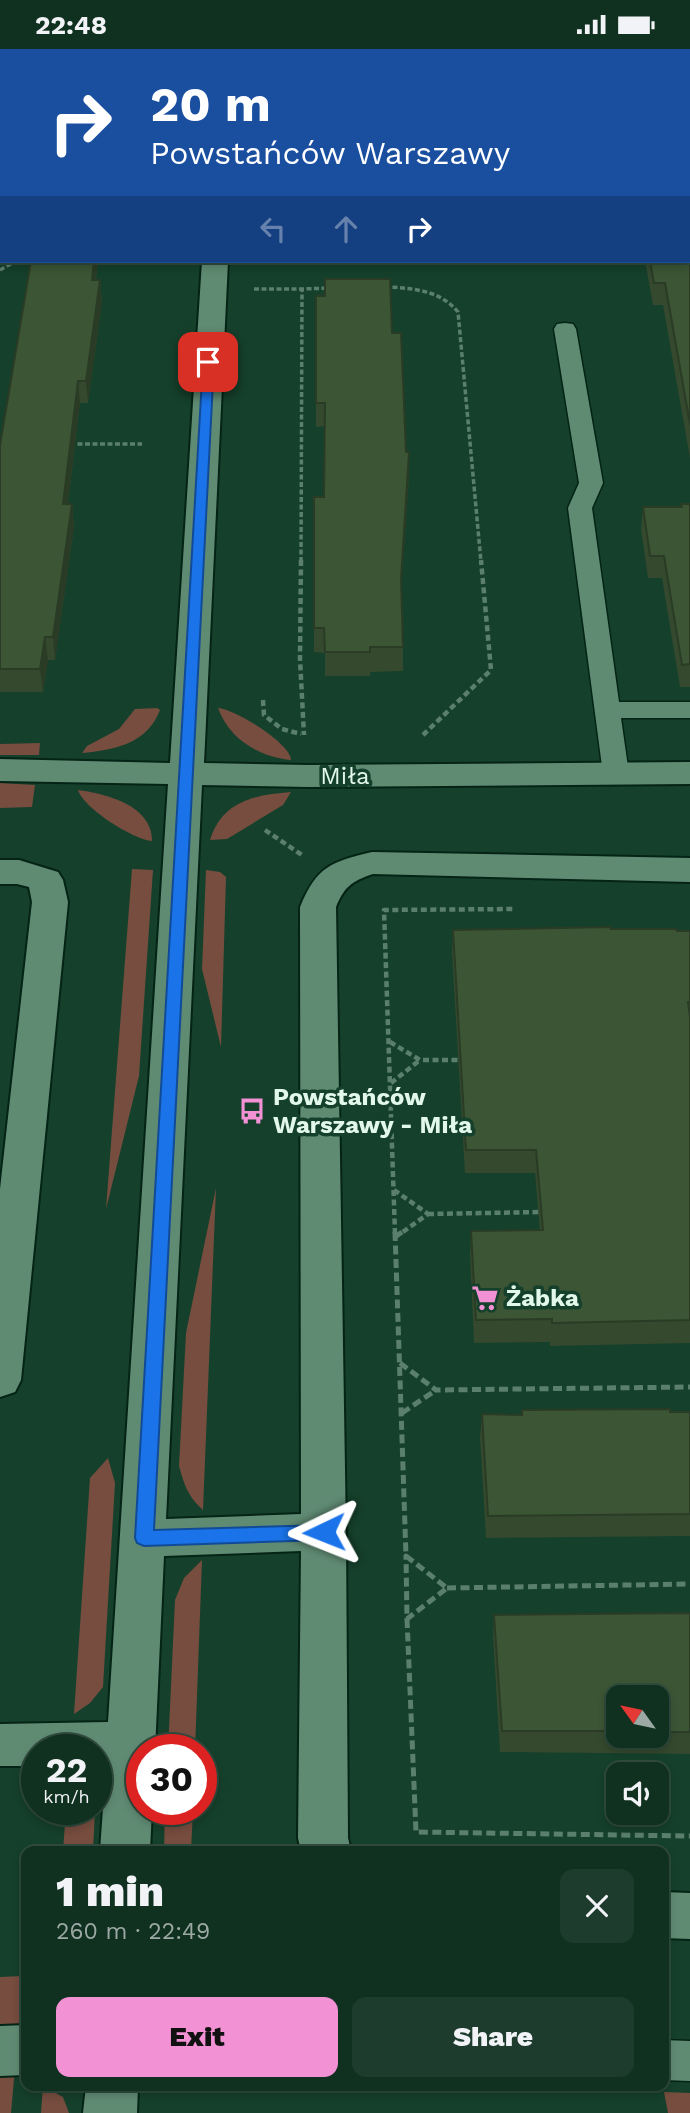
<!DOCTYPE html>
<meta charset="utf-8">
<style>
:root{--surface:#103020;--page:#1e3c2d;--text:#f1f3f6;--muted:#9ca9a5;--line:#304b3e;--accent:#f391d5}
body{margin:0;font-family:"Work Sans",sans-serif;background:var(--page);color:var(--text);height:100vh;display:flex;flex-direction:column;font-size:26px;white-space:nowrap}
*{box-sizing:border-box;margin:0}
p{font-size:23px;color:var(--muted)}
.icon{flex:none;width:38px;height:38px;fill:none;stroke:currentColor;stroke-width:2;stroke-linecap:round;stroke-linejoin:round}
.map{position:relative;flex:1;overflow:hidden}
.panel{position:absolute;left:21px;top:1797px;width:648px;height:245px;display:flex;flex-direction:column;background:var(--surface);border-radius:14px;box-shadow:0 4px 10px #0003,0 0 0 2px var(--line)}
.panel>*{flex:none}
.guide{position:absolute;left:0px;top:0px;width:691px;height:214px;box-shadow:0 4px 10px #0003,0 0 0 2px var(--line);background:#1a4fa0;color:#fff;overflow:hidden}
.needle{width:46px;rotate:303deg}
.fabs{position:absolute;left:606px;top:1636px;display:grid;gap:14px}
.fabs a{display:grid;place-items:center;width:63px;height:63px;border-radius:14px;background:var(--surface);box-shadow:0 4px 10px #0003,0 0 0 2px var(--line);font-size:35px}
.speed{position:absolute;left:21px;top:1685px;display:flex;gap:14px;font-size:35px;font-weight:700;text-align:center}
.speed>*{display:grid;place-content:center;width:91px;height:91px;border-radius:50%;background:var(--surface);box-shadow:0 4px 10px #0003,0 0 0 2px var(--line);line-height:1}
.speed small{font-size:18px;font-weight:400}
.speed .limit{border:10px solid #d22;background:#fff;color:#111}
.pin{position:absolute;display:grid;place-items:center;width:60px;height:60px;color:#fff;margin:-30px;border-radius:14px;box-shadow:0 4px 10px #0006}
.me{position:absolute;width:77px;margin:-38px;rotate:268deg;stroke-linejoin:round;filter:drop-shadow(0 0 5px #0008)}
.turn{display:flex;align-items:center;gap:24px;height:147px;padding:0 35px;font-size:32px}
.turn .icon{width:91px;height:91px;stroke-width:2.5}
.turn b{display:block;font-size:49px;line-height:60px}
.lanes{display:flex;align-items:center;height:66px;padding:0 35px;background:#0003;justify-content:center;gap:35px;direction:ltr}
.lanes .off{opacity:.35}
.round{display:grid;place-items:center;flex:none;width:74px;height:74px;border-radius:14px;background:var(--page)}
.headline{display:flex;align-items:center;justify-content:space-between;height:119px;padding:0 35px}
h1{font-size:42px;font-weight:800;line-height:52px}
.action{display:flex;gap:14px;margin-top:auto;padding:14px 35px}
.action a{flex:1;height:80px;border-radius:14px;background:var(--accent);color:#111;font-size:28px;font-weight:800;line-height:80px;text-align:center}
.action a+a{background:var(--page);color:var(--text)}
.status{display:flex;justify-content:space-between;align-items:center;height:49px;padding:0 35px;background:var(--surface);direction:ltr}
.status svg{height:19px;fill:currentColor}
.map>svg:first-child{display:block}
.green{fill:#764d3f}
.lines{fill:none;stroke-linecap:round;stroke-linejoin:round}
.lane-casing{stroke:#042415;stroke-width:3}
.street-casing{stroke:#042415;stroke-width:4}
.path-far2{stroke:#5b7f6d;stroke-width:3.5;stroke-dasharray:5 2.5;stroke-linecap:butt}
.path-far1{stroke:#5b7f6d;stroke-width:4.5;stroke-dasharray:6 3.5;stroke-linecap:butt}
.path{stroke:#5b7f6d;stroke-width:5;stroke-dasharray:9 4.5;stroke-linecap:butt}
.lane{fill:#608b73;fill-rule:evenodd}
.street{fill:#608b73;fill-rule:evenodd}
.wall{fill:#34492e;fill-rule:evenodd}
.shaded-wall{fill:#2a3c25}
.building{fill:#3c5535;stroke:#2a3c25;stroke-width:2}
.route{fill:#1a73e8;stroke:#114b97;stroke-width:2}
.labels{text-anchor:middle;stroke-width:7;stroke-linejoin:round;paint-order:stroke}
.street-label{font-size:24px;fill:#e1f8ea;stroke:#15402b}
.poi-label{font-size:24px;font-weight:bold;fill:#e1f8ea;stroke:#15402b;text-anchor:start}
</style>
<div class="status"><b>22:48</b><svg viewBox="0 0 49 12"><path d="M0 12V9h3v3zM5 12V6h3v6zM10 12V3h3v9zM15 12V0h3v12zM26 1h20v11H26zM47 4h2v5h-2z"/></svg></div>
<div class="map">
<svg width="690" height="2064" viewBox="0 0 690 2064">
<rect width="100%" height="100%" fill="#15402b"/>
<g class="green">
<path d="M 157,659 L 160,661 C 147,695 114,701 82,704 L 87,697 L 119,680 L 135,660 Z"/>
<path d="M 218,659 C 235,660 290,694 291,711 C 258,707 230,691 218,659 Z"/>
<polygon points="40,694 39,706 0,706 0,695"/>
<polygon points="0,734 35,736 32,758 0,759"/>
<path d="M 78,741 C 106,745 152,756 152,792 C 134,791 83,759 78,741 Z"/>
<path d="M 291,743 L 283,756 L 227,790 L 210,791 C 222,752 254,746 291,743 Z"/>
<polygon points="132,820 153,821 139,1027 106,1160"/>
<polygon points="206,821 220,823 226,828 221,998 202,920"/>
<path d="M 216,1139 L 203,1461 C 188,1448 184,1435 179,1417 L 186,1284 Z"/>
<polygon points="108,1409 115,1434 103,1638 90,1654 74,1665 90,1429"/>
<polygon points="202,1511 195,1701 168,1701 175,1551 184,1529"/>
<polygon points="66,1761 95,1761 93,1802 63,1802"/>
<polygon points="165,1761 193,1761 191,1802 164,1802"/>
<polygon points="23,1927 11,2064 0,2064 0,1928"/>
<polygon points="43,2037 63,2048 69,2064 41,2064"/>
<polygon points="664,2043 690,2044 690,2064 668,2064"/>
</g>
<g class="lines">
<g class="lane-casing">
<g id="lane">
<polygon points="565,274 573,275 576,280 603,434 592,459 619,653 690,653 690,669 621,669 629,725 625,731 616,733 607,731 603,725 568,459 579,434 554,280 557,275"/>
<polygon points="663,1991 690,1992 690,2032 663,2031"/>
</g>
</g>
<g class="street-casing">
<g id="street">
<rect x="212" y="0" width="24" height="2"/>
<path d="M 202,212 L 228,212 L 204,714 L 309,716 L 690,713 L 690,735 L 309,738 L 202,736 L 166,1470 L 301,1465 L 300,858 C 317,817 331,813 372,803 L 690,809 L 690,833 L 373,825 C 352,832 344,838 336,858 L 346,1483 L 348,1789 L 351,1802 L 301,1802 L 298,1789 L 301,1502 L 164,1507 L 155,1701 L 142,1701 L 142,1760 L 152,1760 L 150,1802 L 100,1802 L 106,1716 L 96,1716 L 96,1701 L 37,1701 L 37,1717 L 0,1717 L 0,1675 L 108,1673 L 168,735 L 0,732 L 0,710 L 170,714 Z"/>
<polygon points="0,811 19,811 58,823 63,831 68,853 21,1331 15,1343 0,1348 0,1140 32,853 29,838 17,835 0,835"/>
<polygon points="663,1843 690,1844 690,1890 663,1889"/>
<polygon points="26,1976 26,2026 0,2027 0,1977"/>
<polygon points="86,2037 138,2037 137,2064 83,2064"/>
</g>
</g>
<g class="path-far2">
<polyline points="0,221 16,212"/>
<path d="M 385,238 C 412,239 440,241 458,263 L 481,513"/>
<polyline points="254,240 302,240"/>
<polyline points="70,395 142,395"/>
<polyline points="301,513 302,240 330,239"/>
</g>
<g class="path-far1">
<polyline points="301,511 300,610 304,686"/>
<polyline points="263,651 264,666 282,680 301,685"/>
<polyline points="423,686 491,621 481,511"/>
<polyline points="265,781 302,806"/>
<polyline points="390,993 420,1011 464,1011"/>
<polyline points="391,1034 420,1011"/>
<polyline points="394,1141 428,1165 400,1185"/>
<polyline points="428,1165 542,1163"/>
<polyline points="395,1185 384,861 514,860"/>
</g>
<g class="path">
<polyline points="395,1183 406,1507"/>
<polyline points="395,1188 402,1183"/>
<polyline points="400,1314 436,1341 690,1338"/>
<polyline points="402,1364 436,1341"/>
<polygon points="406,1507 447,1539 407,1570"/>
<polyline points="447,1539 690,1535"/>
<polyline points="407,1570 416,1783 690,1787"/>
</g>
<use href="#lane" class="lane"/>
<use href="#street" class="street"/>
</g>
<g class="wall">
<polygon points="690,122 690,409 663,256 653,256 645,212 690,212"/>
<polygon points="31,212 98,212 96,231 100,231 102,253 88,354 80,354 68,455 72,455 74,478 55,611 48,611 43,643 0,643 0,396"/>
<polygon points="316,247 392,284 406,403 409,403 409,427 401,541 403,598 403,622 370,623 370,627 325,627 325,604 314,603 314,448 324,448 325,377 316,378"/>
<polygon points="681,455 690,455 690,638 680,638 662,529 648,529 641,480 643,458 681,458"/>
<polygon points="611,880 690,882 690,1294 550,1297 550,1293 474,1294 470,1205 471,1182 540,1181 535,1124 465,1124 452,904 453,881"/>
<polygon points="670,1363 690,1363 690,1487 486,1489 480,1387 482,1365 522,1366"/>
<path d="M 690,1564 L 690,1705 L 500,1703 L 493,1588 L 494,1566 ZM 618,1648 L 656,1648 L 656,1687 L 618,1687 Z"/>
</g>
<g class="shaded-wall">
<polygon points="94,212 98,212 93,253 92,231"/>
<polygon points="100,231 102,253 88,354 86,332"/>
<polygon points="78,332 80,354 65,478 63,455"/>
<polygon points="409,403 409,427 400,554 401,530"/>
<polygon points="72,455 74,478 55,611 53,588"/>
<polygon points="45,588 48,611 43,643 40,620"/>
</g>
<g class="building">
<rect x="474" y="0" width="50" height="2"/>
<polygon points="640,0 690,0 690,50 690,2 640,2"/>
<polygon points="690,122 690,375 665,234 654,234 650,212 690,212"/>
<polygon points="31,212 94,212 92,231 100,231 86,332 78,332 63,455 72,455 53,588 45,588 40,620 0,620 0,396"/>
<polygon points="325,230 390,230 392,284 401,284 406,403 409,403 401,530 403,598 370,598 370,603 325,603 324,579 314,579 314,448 324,448 325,354 316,354 316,247 325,247"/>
<polygon points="681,455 690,455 690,615 682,616 664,507 650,507 643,458 682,458"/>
<polygon points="610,878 611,880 676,880 677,882 690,882 690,953 688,953 690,968 690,1271 552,1274 552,1270 476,1271 471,1182 543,1181 536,1101 466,1101 453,881"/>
<polygon points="670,1360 670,1363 690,1363 690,1465 488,1467 482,1365 522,1366 522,1361"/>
<polygon points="690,1564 690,1683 656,1683 656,1648 618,1648 618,1682 502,1682 494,1566"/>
</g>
<polygon class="route" points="208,309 214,313 154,1481 324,1476 331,1478 333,1483 331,1489 324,1491 144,1497 137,1494 135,1489 203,313"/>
<defs>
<g id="bus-bare" transform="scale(2.1)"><path d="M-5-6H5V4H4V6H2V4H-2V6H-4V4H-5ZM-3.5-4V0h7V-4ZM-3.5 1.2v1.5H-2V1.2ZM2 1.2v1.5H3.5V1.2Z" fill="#f391d5" stroke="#15402b" stroke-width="2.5" paint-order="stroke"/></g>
<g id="supermarket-bare" transform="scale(2.1)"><path d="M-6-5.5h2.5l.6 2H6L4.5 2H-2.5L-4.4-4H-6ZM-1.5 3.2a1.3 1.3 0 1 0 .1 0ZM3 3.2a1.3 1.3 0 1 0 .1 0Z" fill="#f391d5" stroke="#15402b" stroke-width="2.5" paint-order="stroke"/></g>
</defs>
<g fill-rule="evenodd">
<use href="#bus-bare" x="252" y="1062"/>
<use href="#supermarket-bare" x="485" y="1249"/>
</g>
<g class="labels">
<g class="street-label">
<text x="345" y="735">Miła</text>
</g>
<g class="poi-label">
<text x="273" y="1056">Powstańców<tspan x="273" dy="28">Warszawy - Miła</tspan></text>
<text x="506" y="1257">Żabka</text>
</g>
</g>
</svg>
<div class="fabs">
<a><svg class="needle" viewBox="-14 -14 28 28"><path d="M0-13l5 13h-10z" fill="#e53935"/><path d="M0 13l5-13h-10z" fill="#9ca9a5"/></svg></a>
<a><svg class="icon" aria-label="sound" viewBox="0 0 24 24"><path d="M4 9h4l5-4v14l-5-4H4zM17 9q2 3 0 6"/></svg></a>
</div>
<div class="speed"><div>22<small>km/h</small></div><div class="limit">30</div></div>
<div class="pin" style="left:208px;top:313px;background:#d93025"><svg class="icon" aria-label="arrive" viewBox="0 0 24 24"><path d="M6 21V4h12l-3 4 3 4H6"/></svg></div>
<svg class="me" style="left:324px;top:1483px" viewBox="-20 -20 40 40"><path d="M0-17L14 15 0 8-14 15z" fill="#1a73e8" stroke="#fff" stroke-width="4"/></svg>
<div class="guide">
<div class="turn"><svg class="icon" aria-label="right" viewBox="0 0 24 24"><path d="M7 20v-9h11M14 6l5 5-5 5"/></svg><div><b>20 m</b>Powstańców Warszawy</div></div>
<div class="lanes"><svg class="icon off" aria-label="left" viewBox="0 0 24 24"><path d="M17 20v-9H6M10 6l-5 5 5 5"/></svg><svg class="icon off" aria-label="ahead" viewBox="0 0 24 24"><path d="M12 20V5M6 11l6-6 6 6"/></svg><svg class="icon" aria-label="right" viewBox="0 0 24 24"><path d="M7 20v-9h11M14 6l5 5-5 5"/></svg></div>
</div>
<section class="panel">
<div class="headline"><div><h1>1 min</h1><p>260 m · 22:49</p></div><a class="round"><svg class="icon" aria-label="close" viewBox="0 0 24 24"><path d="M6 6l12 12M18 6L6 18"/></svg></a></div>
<div class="action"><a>Exit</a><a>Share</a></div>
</section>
</div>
